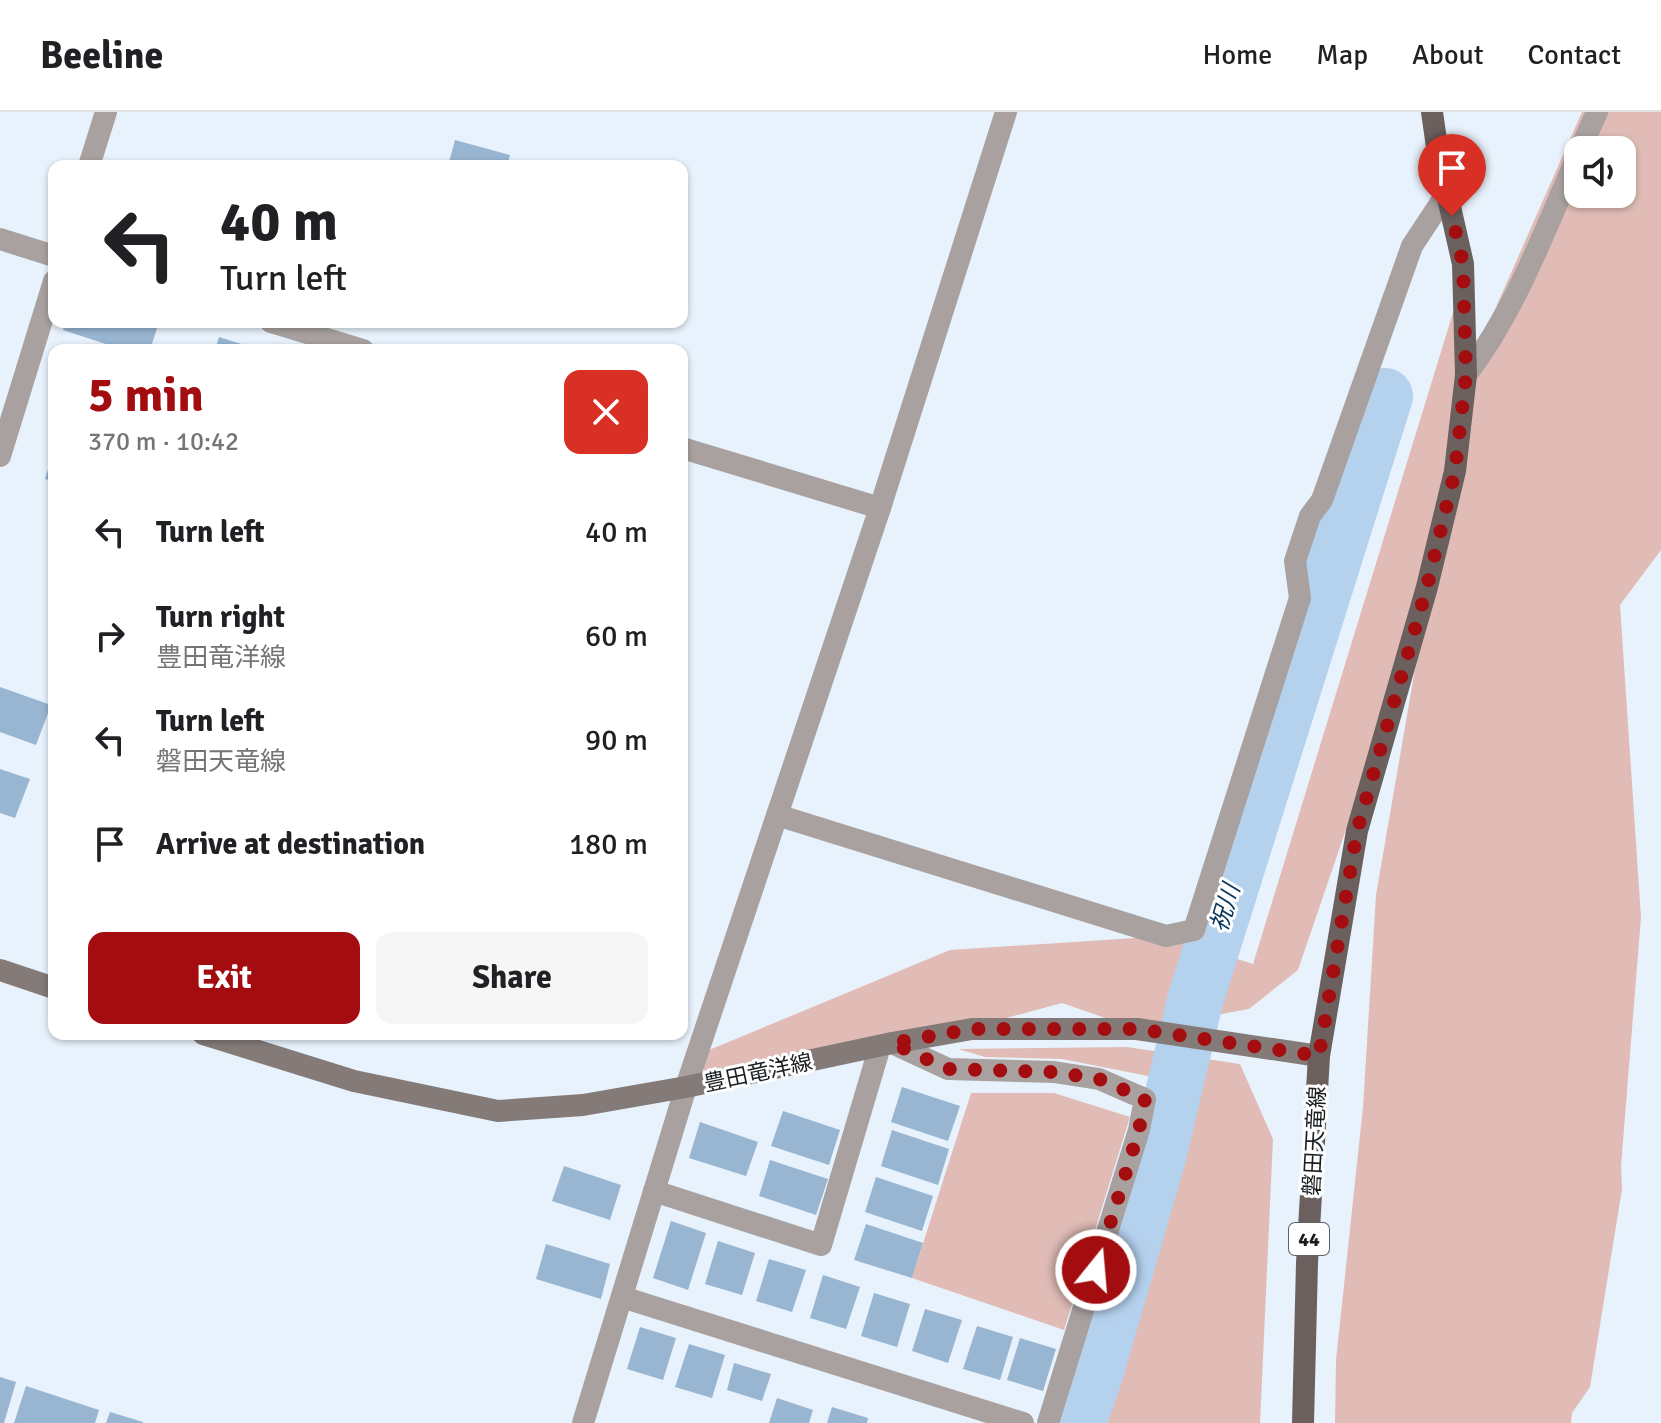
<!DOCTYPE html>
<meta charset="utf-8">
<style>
:root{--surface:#fff;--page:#f6f6f6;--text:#202124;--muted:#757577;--line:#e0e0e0;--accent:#a40d0f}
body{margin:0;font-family:Signika,"Noto Sans JP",sans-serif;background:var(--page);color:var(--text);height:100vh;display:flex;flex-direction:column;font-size:30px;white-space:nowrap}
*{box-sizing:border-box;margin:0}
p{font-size:26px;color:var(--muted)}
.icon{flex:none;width:44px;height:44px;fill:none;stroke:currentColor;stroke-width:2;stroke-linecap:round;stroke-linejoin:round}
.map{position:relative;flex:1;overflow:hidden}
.side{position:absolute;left:48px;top:232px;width:640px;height:696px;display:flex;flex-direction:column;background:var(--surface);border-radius:16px;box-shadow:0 2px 6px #0004}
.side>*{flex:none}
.banner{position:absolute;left:48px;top:48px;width:640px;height:168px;border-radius:16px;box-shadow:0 2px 6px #0004;background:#fff;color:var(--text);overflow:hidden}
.controls{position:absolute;left:1564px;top:24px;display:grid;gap:16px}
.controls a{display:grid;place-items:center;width:72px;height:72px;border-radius:16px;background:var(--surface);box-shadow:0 2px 6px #0004;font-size:40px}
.pin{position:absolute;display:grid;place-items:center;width:68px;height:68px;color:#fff;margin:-82px -34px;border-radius:50% 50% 50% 0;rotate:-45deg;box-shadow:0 0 8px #0007}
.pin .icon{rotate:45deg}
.me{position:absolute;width:88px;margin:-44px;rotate:17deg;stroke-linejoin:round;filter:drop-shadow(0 0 6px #0008)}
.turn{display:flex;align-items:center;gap:28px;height:168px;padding:0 40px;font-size:36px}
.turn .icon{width:104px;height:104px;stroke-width:2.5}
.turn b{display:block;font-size:56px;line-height:68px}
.round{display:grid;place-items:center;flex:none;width:84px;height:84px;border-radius:16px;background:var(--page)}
.overview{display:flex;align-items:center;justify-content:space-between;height:136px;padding:0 40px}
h1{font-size:48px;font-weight:700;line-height:60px;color:var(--accent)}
.cta{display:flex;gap:16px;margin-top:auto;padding:16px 40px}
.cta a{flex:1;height:92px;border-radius:16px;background:var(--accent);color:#fff;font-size:32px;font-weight:700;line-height:92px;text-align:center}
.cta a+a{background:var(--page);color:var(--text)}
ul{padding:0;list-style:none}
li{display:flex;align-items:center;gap:24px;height:104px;padding:0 40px}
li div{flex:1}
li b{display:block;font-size:30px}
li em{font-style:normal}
header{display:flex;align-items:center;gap:48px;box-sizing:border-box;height:112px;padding:0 40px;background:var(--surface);border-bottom:2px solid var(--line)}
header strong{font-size:38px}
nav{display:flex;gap:44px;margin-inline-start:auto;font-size:28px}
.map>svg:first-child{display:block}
.green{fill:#e1bcb6;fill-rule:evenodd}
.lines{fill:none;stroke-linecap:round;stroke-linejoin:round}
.river{stroke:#b4d1ee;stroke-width:56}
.building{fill:#98b5d1}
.minor{stroke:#a8a1a0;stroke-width:22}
.secondary{stroke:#847b79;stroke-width:22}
.primary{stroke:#6b605e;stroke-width:22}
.route{stroke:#a40d0f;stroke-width:14;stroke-dasharray:0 25.2}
.labels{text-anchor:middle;stroke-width:6;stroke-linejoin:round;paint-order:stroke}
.shield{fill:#fefefe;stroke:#5e6163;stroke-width:2}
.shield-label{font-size:20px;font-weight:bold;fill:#1a1e21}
.street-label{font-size:22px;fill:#1a1e21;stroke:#fefefe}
.water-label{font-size:24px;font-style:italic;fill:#08365c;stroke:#fefefe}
</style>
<header>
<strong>Beeline</strong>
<nav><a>Home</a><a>Map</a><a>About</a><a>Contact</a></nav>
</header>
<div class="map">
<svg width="1661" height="1311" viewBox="0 0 1661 1311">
<rect width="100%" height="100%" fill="#e8f2fc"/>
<g class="green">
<path d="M 1582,0 L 1661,0 L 1661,438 L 1620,493 L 1641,805 L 1621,1054 L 1622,1077 L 1590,1275 L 1572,1301 L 1571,1311 L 1335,1311 L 1336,1248 L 1363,995 L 1376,783 L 1440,412 L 1412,524 L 1298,858 L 1249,897 L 1137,917 L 1062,891 L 947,922 L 710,970 L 697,943 L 950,838 L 1166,824 L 1253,852 L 1463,168 L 1466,263 ZM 1578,38 L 1622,38 L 1622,82 L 1578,82 Z"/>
<polygon points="1127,935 1240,952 1273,1027 1260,1311 1066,1311 1163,986 1163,967 1062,947 985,945 958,937"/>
<polygon points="971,981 1054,981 1130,1005 1064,1218 912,1166"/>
</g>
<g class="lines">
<polyline class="river" points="1078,1311 1095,1262 1158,1045 1195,889 1385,284"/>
</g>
<g class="building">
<polygon points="455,28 510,43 507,54 448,54"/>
<polygon points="65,210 159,210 150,238 124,238 63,218"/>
<polygon points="219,225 258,237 258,238 215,238"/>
<polygon points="53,342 54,342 54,370 45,367"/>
<polygon points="0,575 51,593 36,633 0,620"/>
<polygon points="0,657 30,667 15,706 0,701"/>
<polygon points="902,975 960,994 948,1029 891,1010"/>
<polygon points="783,999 840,1018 829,1053 771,1034"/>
<polygon points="700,1010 758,1030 746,1064 689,1046"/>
<polygon points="892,1018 949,1037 938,1073 881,1054"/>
<polygon points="770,1048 828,1067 816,1103 759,1084"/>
<polygon points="564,1054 621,1073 610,1108 552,1089"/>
<polygon points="876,1065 933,1084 922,1119 865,1100"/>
<polygon points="671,1109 706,1121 688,1178 653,1166"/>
<polygon points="866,1112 923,1131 912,1166 854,1148"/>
<polygon points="718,1129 755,1141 742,1183 705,1172"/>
<polygon points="546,1132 610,1152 601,1187 536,1167"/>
<polygon points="769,1147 806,1158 792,1200 756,1189"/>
<polygon points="823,1163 860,1175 846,1217 810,1206"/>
<polygon points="874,1181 910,1192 897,1235 861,1224"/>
<polygon points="925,1197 962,1208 948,1251 912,1239"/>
<polygon points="977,1214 1013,1225 1000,1268 963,1257"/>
<polygon points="640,1215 676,1226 663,1268 627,1257"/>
<polygon points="1020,1226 1056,1237 1043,1279 1007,1268"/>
<polygon points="689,1232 725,1243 712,1286 675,1275"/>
<polygon points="734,1251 771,1262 762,1289 727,1278"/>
<polygon points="0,1265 16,1270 4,1311 0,1311"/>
<polygon points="26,1274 99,1298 95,1311 14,1311"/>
<polygon points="777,1286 813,1298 809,1311 769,1311"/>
<polygon points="832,1295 868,1306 867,1311 827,1311"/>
<polygon points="110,1300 143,1310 143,1311 106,1311"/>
</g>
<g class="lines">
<g class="minor">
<polyline points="1580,38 1597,0"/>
<polyline points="89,54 106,0"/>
<polyline points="0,127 54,144"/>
<polyline points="271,210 363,238"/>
<path d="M 1466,263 C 1516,198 1545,117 1578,43"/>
<polyline points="682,336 880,396"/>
<polyline points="0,344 54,169"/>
<polyline points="777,703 1166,824 1194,818 1300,486 1295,449 1310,404 1322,388 1412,134 1447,81"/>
<polyline points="892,931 948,957 1054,960 1099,967 1145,987 1139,1018 1048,1311"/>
<polyline points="654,1079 821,1133 880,934"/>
<polyline points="622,1185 1023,1311"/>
<polyline points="583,1311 686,975 880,396 1006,0"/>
</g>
<g class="secondary">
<polyline points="0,858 54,876"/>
<polyline points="203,922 354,969 498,999 583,993 686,975 892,931 972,917 1137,917 1319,944"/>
</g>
<polyline class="primary" points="1303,1311 1307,1151 1319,944 1357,719 1427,475 1455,359 1466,263 1463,152 1438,42 1432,0"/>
</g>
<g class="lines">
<polyline class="route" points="1096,1158 1139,1018 1145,987 1099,967 1054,960 948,957 892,931 972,917 1137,917 1319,944 1357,719 1427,475 1455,359 1466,263 1463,152 1452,104"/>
</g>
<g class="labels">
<rect class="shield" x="1289" y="1111" width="40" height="32" rx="6"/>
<g class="shield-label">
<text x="1309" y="1134">44</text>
</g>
<g class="street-label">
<text transform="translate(758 960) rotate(-12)" y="8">豊田竜洋線</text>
<text transform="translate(1314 1029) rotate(-87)" y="8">磐田天竜線</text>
</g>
<g class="water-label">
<text transform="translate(1225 796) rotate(-73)" y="8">祝川</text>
</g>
</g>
</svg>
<div class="controls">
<a><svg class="icon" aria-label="sound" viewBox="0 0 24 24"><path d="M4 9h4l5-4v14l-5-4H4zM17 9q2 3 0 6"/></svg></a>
</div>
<div class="pin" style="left:1452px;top:104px;background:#d93025"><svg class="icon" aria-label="arrive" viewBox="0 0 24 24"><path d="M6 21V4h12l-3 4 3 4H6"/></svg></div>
<svg class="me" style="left:1096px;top:1158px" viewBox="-20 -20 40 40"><circle r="17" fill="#a40d0f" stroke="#fff" stroke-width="3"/><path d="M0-11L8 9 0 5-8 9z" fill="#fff"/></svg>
<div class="banner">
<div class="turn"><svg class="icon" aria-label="left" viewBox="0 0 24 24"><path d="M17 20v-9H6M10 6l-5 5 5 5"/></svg><div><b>40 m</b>Turn left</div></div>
</div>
<section class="side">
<div class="overview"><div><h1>5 min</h1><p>370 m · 10:42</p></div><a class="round" style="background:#d93025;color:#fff"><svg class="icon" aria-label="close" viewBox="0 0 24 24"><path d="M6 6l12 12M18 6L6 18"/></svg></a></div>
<ul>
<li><svg class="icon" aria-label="left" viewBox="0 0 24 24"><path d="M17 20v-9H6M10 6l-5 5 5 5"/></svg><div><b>Turn left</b></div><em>40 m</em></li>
<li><svg class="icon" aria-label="right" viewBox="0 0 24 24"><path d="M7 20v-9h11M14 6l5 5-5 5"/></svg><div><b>Turn right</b><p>豊田竜洋線</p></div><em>60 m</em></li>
<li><svg class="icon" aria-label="left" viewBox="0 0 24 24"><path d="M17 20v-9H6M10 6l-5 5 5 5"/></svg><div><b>Turn left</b><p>磐田天竜線</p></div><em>90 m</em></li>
<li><svg class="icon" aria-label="arrive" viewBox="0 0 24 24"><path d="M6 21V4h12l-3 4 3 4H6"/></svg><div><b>Arrive at destination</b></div><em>180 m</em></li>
</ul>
<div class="cta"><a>Exit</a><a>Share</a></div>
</section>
</div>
